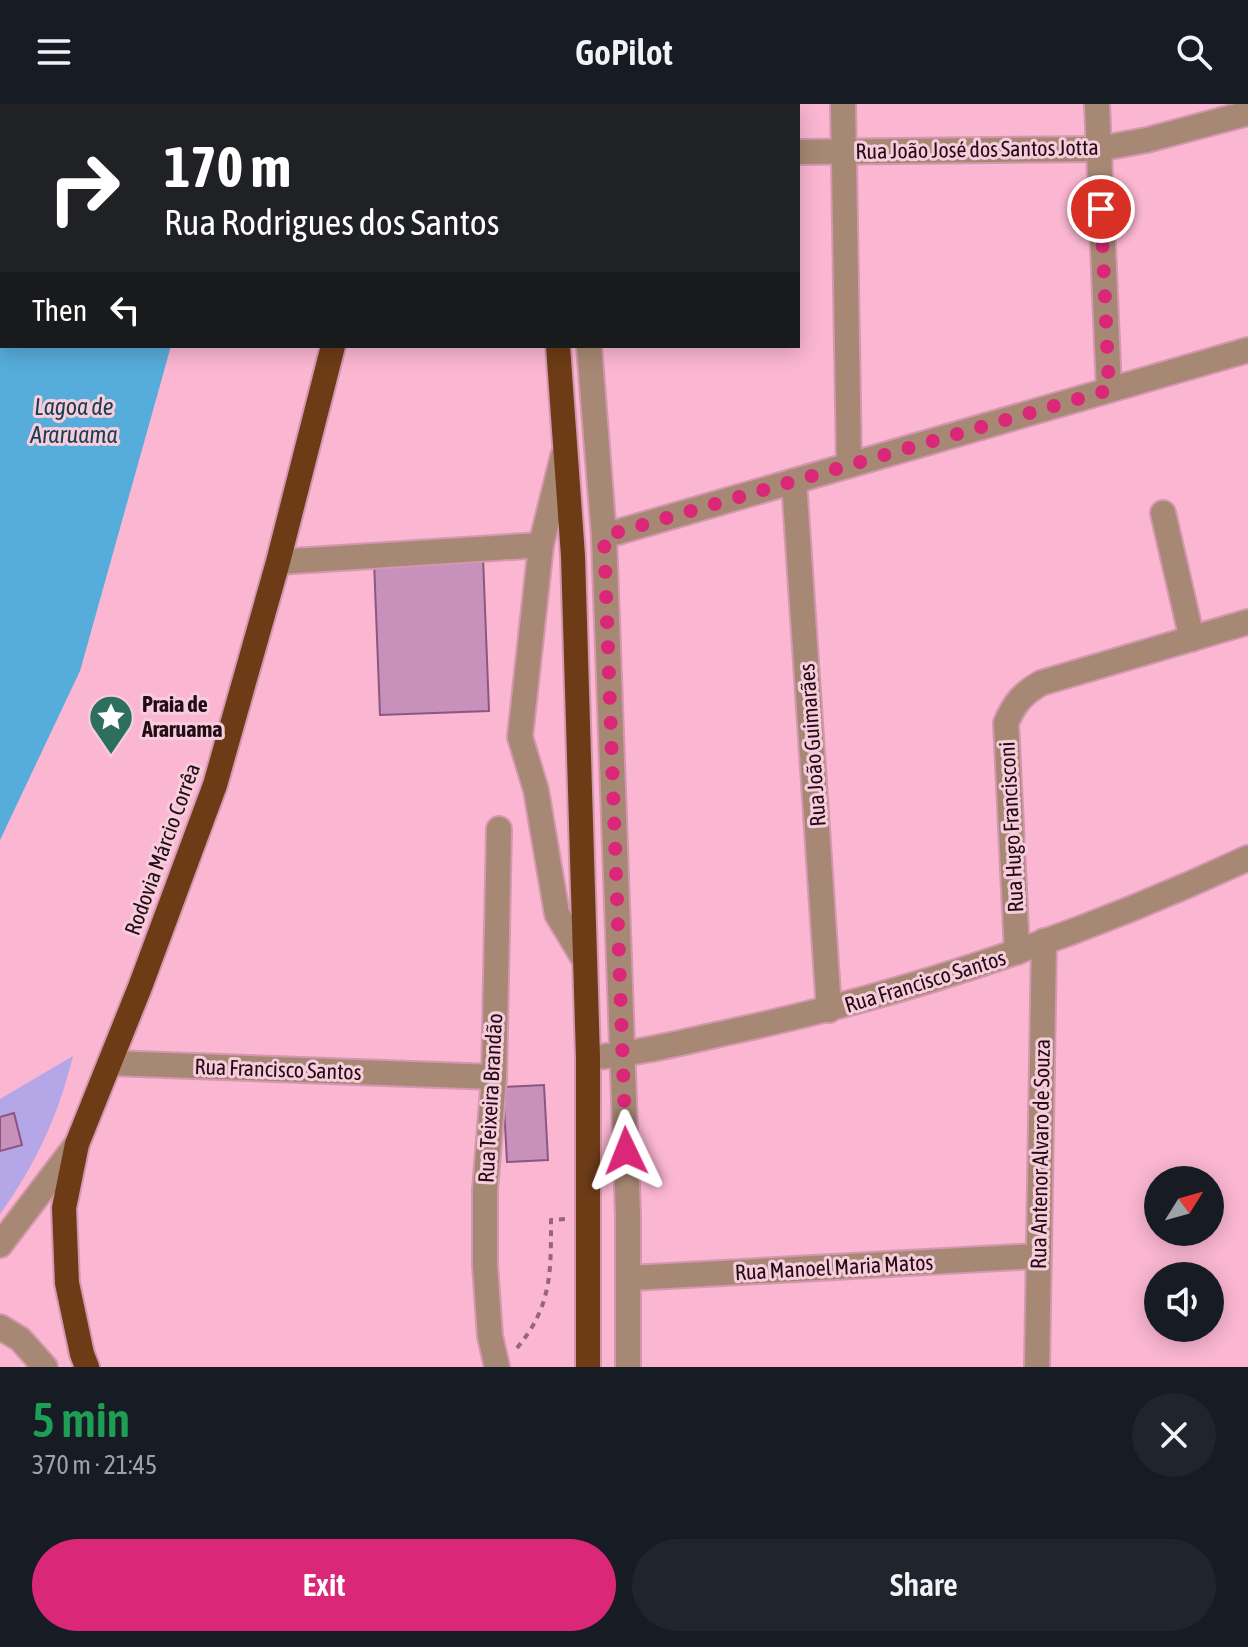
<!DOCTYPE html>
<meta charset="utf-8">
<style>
:root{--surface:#171b24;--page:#20242c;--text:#f1f3f6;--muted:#9ea1a6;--accent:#db2777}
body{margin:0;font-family:"Asap Condensed",sans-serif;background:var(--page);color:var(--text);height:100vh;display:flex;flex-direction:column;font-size:30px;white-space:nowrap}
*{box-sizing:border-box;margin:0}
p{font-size:26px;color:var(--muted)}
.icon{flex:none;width:44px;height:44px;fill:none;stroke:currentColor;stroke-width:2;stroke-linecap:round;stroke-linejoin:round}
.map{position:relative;height:1263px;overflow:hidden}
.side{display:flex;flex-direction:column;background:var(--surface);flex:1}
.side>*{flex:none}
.hud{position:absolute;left:0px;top:0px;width:800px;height:244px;box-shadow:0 4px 20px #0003;background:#202124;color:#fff;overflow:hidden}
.needle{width:52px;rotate:53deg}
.controls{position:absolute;left:1144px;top:1062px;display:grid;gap:16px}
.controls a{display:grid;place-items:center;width:80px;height:80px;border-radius:50%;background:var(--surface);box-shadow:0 4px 20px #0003;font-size:40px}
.pin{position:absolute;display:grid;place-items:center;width:68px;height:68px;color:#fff;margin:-34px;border:4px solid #fff;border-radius:50%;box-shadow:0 2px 8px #0007}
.me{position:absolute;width:88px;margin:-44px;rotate:358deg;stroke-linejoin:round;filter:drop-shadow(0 0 6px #0008)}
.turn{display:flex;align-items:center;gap:28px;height:168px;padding:0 32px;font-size:36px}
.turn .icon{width:104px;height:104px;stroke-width:2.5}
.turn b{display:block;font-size:56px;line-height:68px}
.then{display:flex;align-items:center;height:76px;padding:0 32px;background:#0003;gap:16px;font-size:30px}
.round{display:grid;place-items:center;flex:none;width:84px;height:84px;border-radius:42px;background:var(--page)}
.head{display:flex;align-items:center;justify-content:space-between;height:136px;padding:0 32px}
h1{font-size:48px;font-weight:600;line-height:60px;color:#1e9e55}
.action{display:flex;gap:16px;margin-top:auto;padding:16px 32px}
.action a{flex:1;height:92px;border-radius:48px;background:var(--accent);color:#fff;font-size:32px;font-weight:600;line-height:92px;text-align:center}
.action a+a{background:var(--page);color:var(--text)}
header{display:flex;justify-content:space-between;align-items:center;height:104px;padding:0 32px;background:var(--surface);font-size:36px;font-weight:600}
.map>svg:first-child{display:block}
.green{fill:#b5a7e7}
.water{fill:#56acda}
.building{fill:#c891bc;stroke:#89577f;stroke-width:2}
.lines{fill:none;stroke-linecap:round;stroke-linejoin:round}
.minor-casing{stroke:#d497af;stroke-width:28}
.highway-casing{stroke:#d497af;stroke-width:28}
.path{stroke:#956578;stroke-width:4;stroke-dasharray:6 6;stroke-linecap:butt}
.minor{stroke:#a78874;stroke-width:24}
.highway{stroke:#6d3c17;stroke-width:24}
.route{stroke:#db2777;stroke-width:14;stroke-dasharray:0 25.2}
.labels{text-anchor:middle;stroke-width:6;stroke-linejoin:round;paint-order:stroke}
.street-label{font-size:22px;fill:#240c16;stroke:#f7cddc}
.poi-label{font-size:22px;font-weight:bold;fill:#240c16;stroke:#f7cddc;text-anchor:start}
.water-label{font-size:24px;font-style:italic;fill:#183e52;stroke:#f7cddc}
</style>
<header><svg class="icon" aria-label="menu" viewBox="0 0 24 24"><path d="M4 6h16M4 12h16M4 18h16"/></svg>GoPilot<svg class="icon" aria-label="search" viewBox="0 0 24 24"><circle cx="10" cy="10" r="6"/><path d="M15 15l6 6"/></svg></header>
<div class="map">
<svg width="1248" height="1263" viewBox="0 0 1248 1263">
<rect width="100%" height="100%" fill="#fbb6d1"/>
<path class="green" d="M 73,952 C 58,1012 36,1060 0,1110 L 0,995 Z"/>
<polygon class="water" points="0,0 235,0 2,2 2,242 171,242 80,567 0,736"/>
<g class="building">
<polygon points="483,453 489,607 380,611 374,457"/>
<polygon points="544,981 548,1056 507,1058 503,983"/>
<polygon points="14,1009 22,1041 0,1047 0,1013"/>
</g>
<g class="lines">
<g class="minor-casing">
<g id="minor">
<polyline points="572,0 572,2"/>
<polyline points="843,0 849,361"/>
<polyline points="1097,0 1109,286"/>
<polyline points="798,48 1098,45 1147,36 1248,9"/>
<polyline points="589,242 604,432 628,1110 628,1263"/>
<polyline points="563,352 541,441 520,633 536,686 557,810 584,855"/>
<polyline points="794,377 829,906"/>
<polyline points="1163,409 1192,535"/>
<polyline points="604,432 1248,246"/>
<polyline points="278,458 541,441"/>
<path d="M 1017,848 L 1006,619 C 1014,600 1022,590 1041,579 L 1248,518"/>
<path d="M 588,954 C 640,950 691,936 743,925 C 916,887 1087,829 1248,754"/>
<polyline points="110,959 494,973"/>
<polyline points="0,1141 77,1040"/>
<polyline points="630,1174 1038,1152"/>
<polyline points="0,1223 20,1235 45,1263"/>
<polyline points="497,1263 490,1232 485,1161 485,1086 494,973 499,725"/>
<polyline points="1037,1263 1044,837"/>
</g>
</g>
<g class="highway-casing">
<g id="highway">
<polyline points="529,0 529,2"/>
<polyline points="392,2 393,0"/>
<polyline points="558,242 573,452 588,954 588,1263"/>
<polyline points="87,1263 82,1250 67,1179 64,1104 77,1040 140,883 215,681 278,458 333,242"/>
</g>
</g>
<path class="path" d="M 517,1244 C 552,1202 551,1168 551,1116 L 566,1115"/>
<use href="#minor" class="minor"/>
<use href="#highway" class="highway"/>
</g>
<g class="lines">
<polyline class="route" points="626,1047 604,432 1109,286 1101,105"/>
</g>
<defs>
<g id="sight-pin" transform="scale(2.3)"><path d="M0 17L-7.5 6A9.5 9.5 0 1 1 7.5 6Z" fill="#2d6e5e" stroke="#f7cddc"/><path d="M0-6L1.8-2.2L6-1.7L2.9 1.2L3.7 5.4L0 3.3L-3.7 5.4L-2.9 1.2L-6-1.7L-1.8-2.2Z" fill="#fff"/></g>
</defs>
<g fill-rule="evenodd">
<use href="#sight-pin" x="111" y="613"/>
</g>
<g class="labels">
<g class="street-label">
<text transform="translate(977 45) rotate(-1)" y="8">Rua João José dos Santos Jotta</text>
<text transform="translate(812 641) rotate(-94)" y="8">Rua João Guimarães</text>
<text transform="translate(1011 723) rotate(-93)" y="8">Rua Hugo Francisconi</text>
<text transform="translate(162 745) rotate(-70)" y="8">Rodovia Márcio Corrêa</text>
<text transform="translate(925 877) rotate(-17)" y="8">Rua Francisco Santos</text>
<text transform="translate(278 965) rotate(2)" y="8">Rua Francisco Santos</text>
<text transform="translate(490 994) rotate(-87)" y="8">Rua Teixeira Brandão</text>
<text transform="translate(1040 1050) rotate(-89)" y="8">Rua Antenor Alvaro de Souza</text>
<text transform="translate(834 1163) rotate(-3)" y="8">Rua Manoel Maria Matos</text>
</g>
<g class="poi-label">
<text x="142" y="608">Praia de<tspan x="142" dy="25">Araruama</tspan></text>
</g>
<g class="water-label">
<text x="74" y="311">Lagoa de<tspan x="74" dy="28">Araruama</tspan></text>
</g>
</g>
</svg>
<div class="controls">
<a><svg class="needle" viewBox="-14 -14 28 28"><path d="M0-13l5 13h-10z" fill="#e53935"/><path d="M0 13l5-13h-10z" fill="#9ea1a6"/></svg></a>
<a><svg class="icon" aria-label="sound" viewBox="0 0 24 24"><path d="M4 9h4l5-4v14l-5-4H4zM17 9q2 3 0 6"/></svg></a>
</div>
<div class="pin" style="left:1101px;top:105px;background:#d93025"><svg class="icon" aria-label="arrive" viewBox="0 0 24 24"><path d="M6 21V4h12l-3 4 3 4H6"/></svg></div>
<svg class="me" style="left:626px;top:1047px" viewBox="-20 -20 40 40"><path d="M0-17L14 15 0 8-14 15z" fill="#db2777" stroke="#fff" stroke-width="4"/></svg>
<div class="hud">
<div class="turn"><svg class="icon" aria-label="right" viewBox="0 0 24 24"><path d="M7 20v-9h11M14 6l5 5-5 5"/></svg><div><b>170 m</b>Rua Rodrigues dos Santos</div></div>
<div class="then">Then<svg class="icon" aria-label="left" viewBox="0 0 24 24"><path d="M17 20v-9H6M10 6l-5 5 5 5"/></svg></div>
</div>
</div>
<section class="side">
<div class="head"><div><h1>5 min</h1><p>370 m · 21:45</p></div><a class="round"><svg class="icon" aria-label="close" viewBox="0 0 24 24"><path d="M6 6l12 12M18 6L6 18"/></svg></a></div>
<div class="action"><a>Exit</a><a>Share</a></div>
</section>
